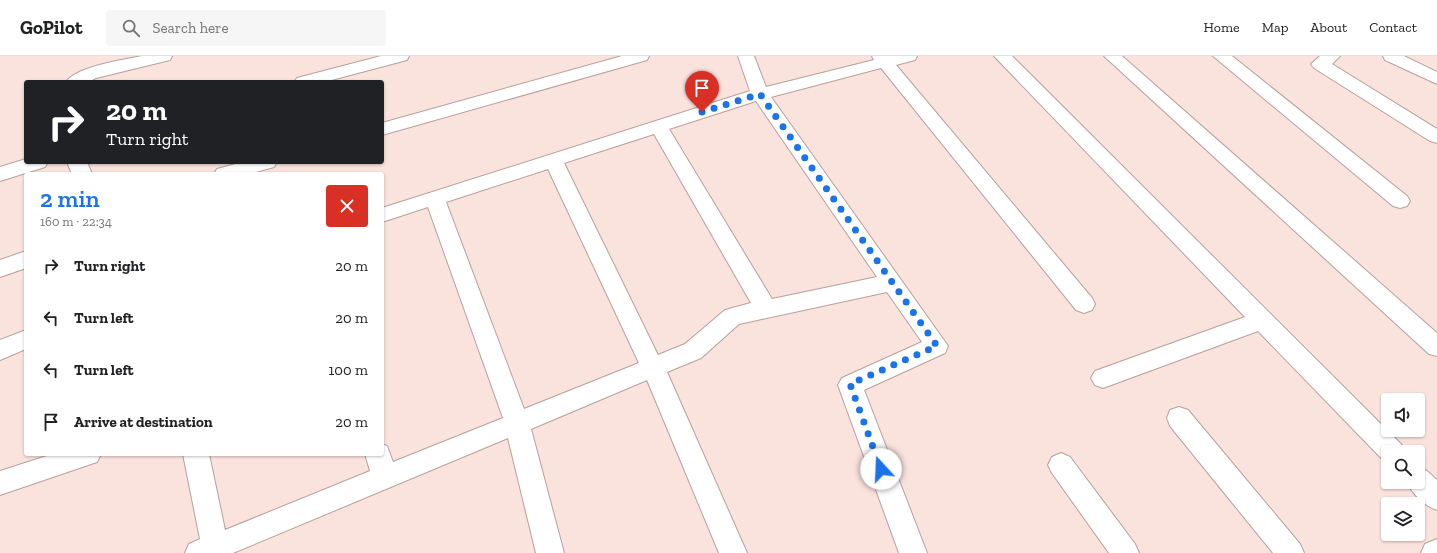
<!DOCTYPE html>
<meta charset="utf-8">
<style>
:root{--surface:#fff;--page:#f6f6f6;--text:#202124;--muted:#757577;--line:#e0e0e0;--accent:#1a73e8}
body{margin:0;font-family:"Zilla Slab",serif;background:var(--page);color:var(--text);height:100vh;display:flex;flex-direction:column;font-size:15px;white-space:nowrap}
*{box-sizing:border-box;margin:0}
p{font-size:13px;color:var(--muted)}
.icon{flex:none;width:22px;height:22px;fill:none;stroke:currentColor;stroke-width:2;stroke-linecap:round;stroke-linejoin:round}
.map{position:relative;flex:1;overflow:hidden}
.details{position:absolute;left:24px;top:116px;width:360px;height:284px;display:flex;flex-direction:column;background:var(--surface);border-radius:4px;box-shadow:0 1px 3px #0004}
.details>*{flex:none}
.hud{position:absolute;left:24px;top:24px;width:360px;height:84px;border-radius:4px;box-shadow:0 1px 3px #0004;background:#202124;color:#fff;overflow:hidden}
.fabs{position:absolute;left:1381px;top:337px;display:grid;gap:8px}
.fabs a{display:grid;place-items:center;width:44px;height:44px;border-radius:4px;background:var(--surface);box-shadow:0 1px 3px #0004;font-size:20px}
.pin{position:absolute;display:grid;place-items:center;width:34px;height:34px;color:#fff;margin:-41px -17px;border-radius:50% 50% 50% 0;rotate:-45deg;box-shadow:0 0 4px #0007}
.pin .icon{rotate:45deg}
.me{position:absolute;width:44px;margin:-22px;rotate:340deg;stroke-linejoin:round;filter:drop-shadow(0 0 3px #0008)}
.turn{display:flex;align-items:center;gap:14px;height:84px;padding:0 16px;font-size:18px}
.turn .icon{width:52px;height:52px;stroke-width:2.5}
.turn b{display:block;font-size:28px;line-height:34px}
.round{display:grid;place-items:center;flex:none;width:42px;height:42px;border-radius:4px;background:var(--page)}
.head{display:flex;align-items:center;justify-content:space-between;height:68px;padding:0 16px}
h1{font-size:24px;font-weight:600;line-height:30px;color:var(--accent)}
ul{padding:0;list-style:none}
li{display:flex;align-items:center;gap:12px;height:52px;padding:0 16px}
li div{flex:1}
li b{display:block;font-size:15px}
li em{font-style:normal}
header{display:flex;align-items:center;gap:24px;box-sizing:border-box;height:56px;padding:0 20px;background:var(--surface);border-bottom:1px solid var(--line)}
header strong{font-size:19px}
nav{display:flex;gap:22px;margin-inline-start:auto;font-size:14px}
.search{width:280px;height:36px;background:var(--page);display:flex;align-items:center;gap:10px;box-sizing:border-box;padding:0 14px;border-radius:4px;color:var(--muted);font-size:15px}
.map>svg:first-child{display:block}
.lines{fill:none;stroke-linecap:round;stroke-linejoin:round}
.street-casing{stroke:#b7a09b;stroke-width:2}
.street{fill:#fff;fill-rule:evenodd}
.route{stroke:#1a73e8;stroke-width:7;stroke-dasharray:0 12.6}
</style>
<header>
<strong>GoPilot</strong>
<div class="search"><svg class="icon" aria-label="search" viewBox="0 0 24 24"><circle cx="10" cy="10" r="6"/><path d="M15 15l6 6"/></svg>Search here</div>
<nav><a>Home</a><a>Map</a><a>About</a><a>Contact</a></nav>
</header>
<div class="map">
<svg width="1437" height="497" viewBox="0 0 1437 497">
<rect width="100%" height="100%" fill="#fae2dd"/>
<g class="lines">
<g class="street-casing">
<g id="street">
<path d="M 142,0 L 172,0 L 170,4 L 96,22 L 88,26 L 66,26 C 77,10 124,4 142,0 Z"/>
<polygon points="381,0 409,0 407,4 324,26 294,26 297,22"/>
<polygon points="622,0 649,0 647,4 382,79 382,67"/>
<path d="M 738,0 L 754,0 L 766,31 L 874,4 L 872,0 L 917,0 L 915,4 L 896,9 L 1092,242 L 1095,248 L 1092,254 L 1084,257 L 1076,254 L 881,12 L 771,41 L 948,290 L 945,297 L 864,334 L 927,497 L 899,497 L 838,329 L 842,322 L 922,286 L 887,236 L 739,268 L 701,302 L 667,316 L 747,497 L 719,497 L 647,324 L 531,373 L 564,497 L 536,497 L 508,382 L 233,497 L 185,497 L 189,488 L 200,483 L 183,398 L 209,398 L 225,474 L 370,415 L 365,398 L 382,398 L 382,388 L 387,390 L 393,406 L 503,362 L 428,151 L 382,166 L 382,152 L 750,35 ZM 756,45 L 877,221 L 772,243 L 669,73 ZM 654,78 L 751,247 L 725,254 L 685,288 L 658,299 L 564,107 ZM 548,113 L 639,307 L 524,353 L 446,146 Z"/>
<polygon points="994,0 1012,0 1401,388 1405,396 1388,396 1388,406 1383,404 1258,275 1103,332 1095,329 1091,322 1095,315 1245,261"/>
<polygon points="1104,0 1122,0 1437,277 1437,300 1429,298"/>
<polygon points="1213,0 1232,0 1407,140 1410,145 1407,150 1400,152 1393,150"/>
<polygon points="1320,0 1340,0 1332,8 1437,73 1437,87 1430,85 1314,12 1311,8"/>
<polygon points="1383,0 1404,0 1437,16 1437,28 1385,4"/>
<polygon points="26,103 26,106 48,106 45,111 0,125 0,111"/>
<polygon points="67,106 87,106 92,118 72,118"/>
<polygon points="243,106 277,106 274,111 248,118 214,118 217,113"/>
<polygon points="26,195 26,212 0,221 0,204"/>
<polygon points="26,274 26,293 0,304 0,284"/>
<polygon points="1179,351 1188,354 1300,488 1304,497 1273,497 1170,370 1167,362 1170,354"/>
<polygon points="1061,397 1070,401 1135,488 1139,497 1109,497 1052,417 1048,409 1052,401"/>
<polygon points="53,398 101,398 97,406 0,439 0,415"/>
<path d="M 1418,411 L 1427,415 L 1437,424 L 1437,454 C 1425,450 1412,438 1407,426 L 1418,426 Z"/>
<polygon points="1437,483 1437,497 1421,497 1425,488"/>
</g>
</g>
<use href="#street" class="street"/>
</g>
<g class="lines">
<polyline class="route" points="702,56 760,38 937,290 850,328 881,413"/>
</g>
</svg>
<div class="fabs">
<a><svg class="icon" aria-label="sound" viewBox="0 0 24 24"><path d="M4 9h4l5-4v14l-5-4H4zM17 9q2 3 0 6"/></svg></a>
<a><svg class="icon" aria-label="search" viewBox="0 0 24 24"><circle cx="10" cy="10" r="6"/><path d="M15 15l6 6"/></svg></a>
<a><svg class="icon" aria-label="layers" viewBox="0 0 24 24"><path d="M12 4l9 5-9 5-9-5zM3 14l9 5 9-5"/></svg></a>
</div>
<div class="pin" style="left:702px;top:56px;background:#d93025"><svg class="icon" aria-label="arrive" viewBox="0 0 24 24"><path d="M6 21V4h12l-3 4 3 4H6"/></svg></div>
<svg class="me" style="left:881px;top:413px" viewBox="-20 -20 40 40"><circle r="19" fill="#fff"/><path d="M0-13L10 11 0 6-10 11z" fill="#1a73e8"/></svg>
<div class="hud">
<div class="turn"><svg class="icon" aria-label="right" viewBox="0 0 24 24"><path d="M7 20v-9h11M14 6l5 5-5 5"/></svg><div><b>20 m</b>Turn right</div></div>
</div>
<section class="details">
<div class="head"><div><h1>2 min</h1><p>160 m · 22:34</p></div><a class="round" style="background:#d93025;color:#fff"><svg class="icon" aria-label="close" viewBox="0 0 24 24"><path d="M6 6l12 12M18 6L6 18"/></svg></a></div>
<ul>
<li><svg class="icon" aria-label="right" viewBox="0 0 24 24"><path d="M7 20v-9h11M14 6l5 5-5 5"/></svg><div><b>Turn right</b></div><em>20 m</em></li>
<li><svg class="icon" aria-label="left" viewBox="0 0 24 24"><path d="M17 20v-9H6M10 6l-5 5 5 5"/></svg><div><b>Turn left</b></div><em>20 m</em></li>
<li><svg class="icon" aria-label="left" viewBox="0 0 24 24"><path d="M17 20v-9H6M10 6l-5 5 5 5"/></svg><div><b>Turn left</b></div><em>100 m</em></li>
<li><svg class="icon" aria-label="arrive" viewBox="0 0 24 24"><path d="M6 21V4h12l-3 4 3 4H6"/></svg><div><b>Arrive at destination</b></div><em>20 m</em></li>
</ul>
</section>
</div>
